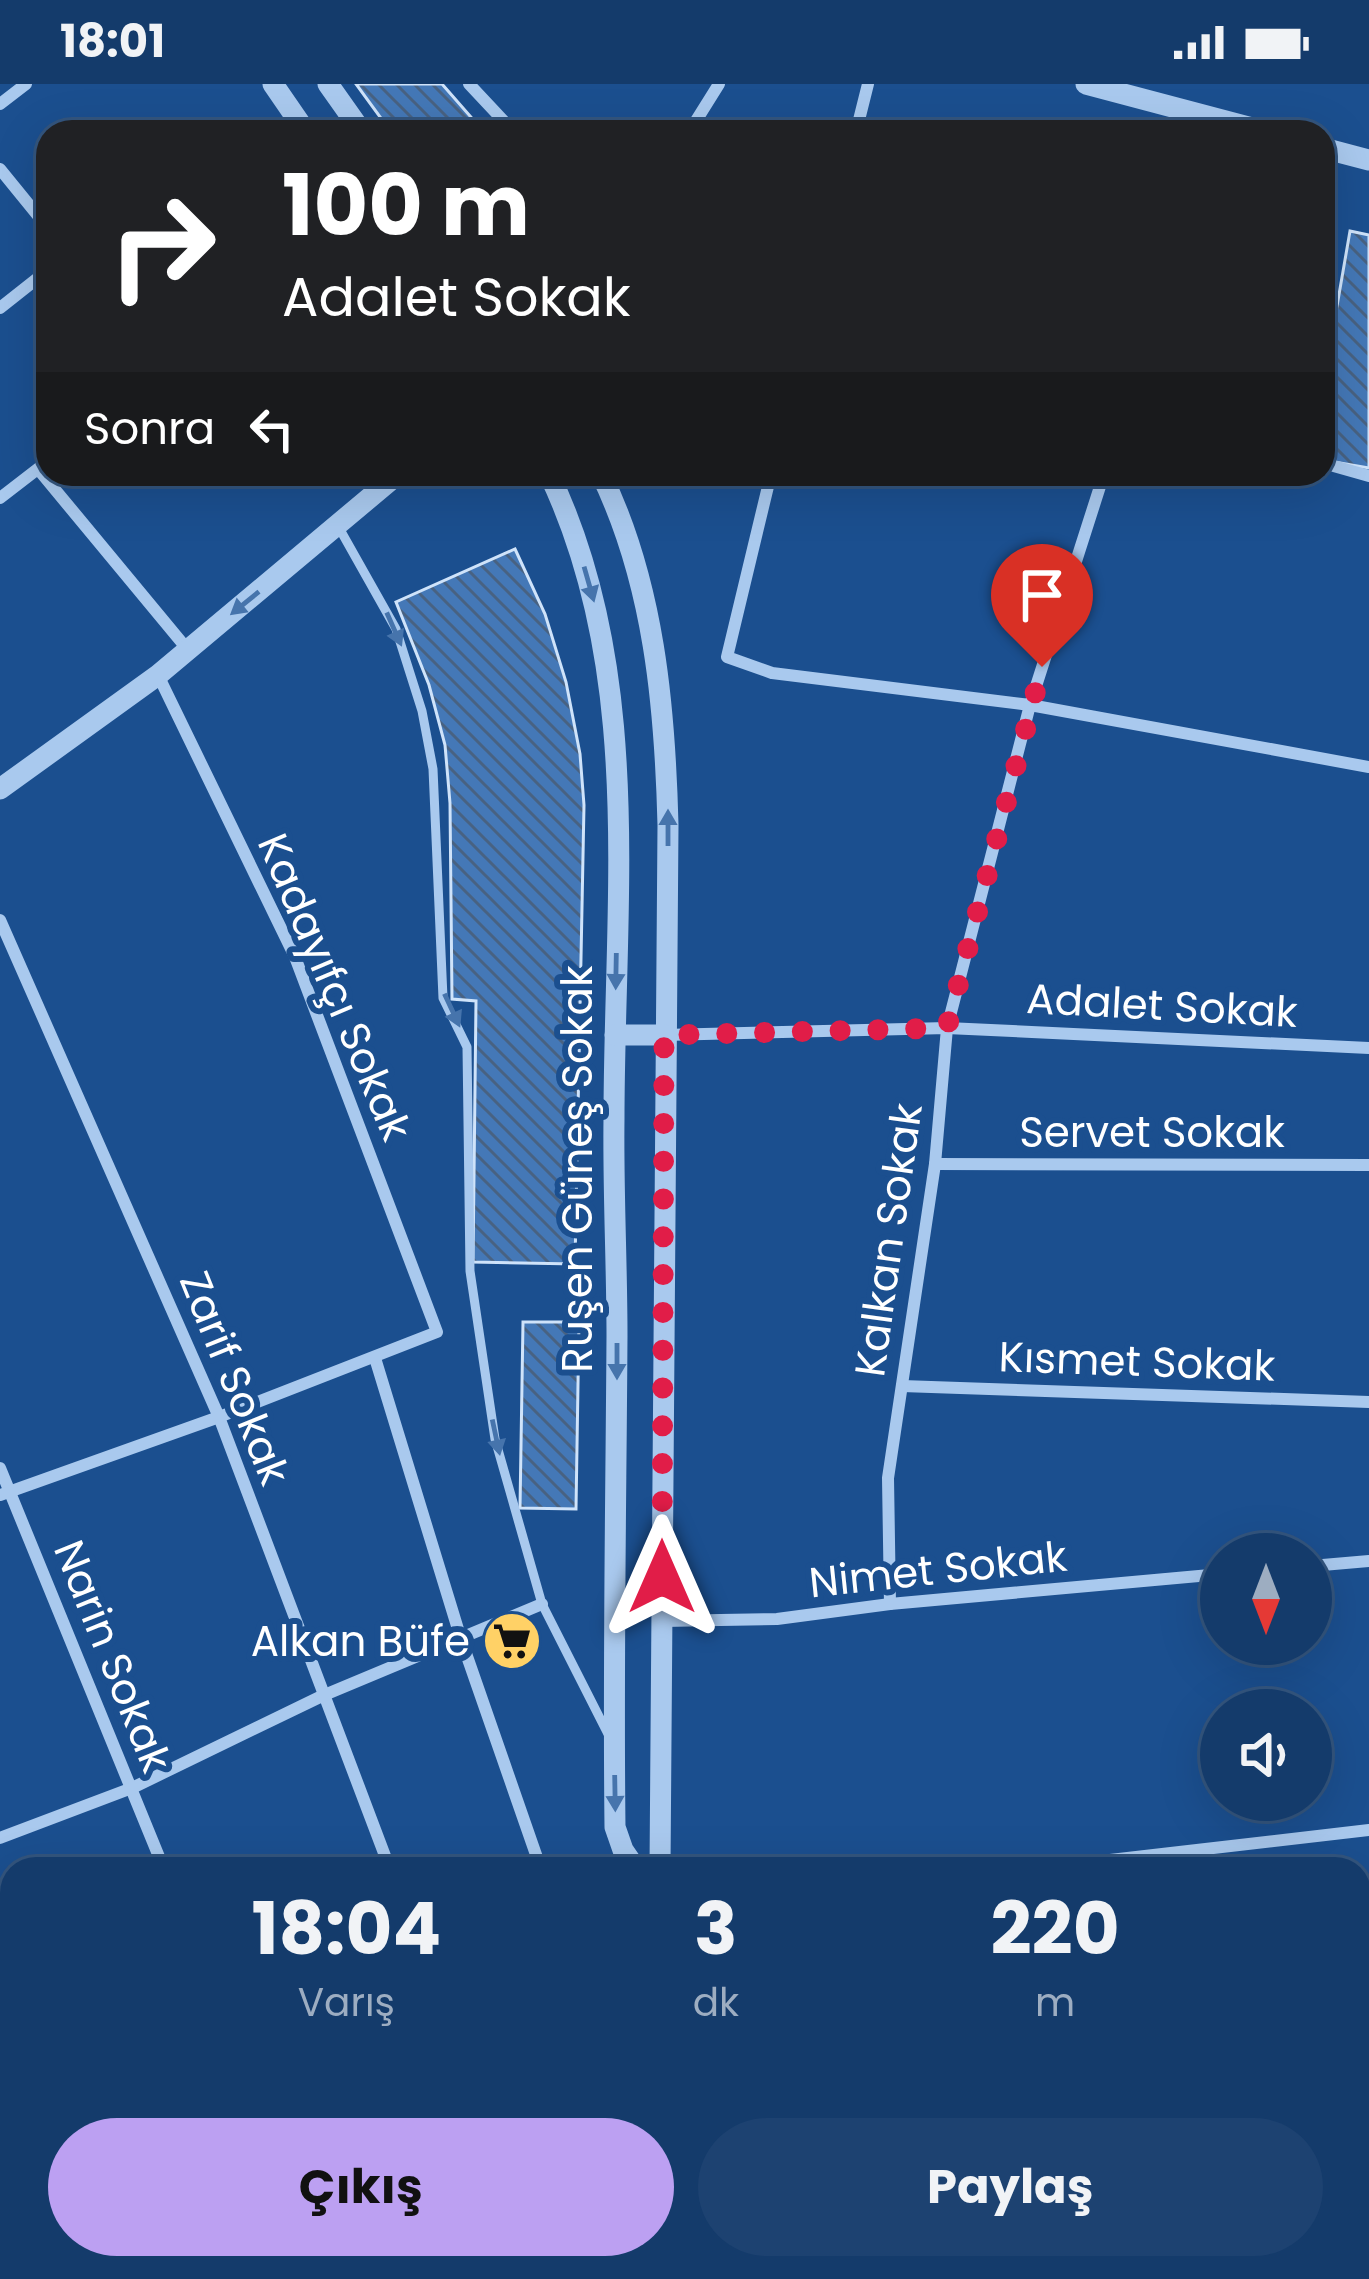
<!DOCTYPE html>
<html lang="tr">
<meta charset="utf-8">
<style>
:root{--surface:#143b6b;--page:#1d4271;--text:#f1f3f6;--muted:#9dadc1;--line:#33557e;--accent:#bca0f2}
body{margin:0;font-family:Poppins,sans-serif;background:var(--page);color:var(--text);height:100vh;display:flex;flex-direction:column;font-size:45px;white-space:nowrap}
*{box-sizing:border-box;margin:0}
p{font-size:39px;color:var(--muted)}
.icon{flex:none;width:66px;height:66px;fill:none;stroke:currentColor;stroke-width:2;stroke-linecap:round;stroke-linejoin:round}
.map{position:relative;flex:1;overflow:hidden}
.sheet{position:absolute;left:0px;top:1773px;width:1371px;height:423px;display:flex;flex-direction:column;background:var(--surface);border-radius:36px 36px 0 0;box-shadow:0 12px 48px #0002,0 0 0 3px var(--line)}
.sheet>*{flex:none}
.banner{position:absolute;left:36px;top:36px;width:1299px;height:366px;border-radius:36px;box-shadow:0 12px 48px #0002,0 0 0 3px var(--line);background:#202124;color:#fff;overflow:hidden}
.needle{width:78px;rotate:180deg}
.tools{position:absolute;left:1200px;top:1449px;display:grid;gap:24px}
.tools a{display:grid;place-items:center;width:132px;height:132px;border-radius:50%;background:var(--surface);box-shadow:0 12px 48px #0002,0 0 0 3px var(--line);font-size:60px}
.pin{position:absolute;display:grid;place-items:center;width:102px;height:102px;color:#fff;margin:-123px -51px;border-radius:50% 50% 50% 0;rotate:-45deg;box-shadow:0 0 12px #0007}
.pin .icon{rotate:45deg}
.me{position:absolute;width:132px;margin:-66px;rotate:0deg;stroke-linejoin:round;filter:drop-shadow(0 0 9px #0008)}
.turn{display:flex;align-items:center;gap:42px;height:252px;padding:0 48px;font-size:54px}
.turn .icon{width:156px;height:156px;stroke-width:2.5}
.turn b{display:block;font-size:84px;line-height:102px}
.then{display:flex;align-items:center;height:114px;padding:0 48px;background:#0003;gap:24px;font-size:45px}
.eta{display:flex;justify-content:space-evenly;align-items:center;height:204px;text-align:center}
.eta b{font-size:72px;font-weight:700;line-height:84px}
.button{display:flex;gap:24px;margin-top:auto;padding:24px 48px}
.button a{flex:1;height:138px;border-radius:72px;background:var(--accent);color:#111;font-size:48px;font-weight:700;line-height:138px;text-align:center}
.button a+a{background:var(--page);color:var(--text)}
.status{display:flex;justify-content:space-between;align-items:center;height:84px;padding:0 60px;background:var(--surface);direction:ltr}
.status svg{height:33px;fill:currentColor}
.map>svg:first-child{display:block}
.building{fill:url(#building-back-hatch);stroke:#cfe3fa;stroke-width:3}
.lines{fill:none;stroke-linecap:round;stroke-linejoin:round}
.service{stroke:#a9c9ee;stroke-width:9}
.minor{stroke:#a9c9ee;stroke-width:12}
.tertiary{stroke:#a9c9ee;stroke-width:21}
.oneway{fill:#4674ac}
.route{stroke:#e11d48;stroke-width:21;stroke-dasharray:0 37.8}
.labels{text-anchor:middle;stroke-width:12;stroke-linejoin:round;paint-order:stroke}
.street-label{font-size:42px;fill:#fff;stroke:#1b4f8f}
.poi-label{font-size:42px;fill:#fff;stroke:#1b4f8f;text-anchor:end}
</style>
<div class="status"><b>18:01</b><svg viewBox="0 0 49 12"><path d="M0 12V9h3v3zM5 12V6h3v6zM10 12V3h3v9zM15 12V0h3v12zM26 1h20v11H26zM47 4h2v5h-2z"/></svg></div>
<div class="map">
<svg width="1369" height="2195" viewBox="0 0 1369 2195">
<defs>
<pattern id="building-back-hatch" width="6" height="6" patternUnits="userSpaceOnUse" patternTransform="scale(3)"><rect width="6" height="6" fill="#4478b7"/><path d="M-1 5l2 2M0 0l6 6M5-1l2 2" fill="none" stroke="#486282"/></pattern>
</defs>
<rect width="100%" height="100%" fill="#1b4f8f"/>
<g class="building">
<polygon points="356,0 442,0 484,48 391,48"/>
<polygon points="1350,147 1369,151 1369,384 1323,376 1323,303"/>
<polygon points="515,465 545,530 566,598 580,670 584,721 575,1180 473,1178 476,917 452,915 450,719 445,661 429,601 396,518"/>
<polygon points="523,1238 579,1238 576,1425 520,1424"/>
<polygon points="658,2184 809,2184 810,2195 657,2195"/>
</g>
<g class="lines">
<polyline class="service" points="338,442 396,545 422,627 433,685 443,914 467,963 470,1187 495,1355 542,1520 609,1652"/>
<g class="minor">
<polyline points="469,0 514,48"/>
<polyline points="0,20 26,0"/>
<polyline points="689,48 719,0"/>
<polyline points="856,48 868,0"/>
<polyline points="0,85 48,144"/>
<polyline points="0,224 48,186"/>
<polyline points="1323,379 1369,392"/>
<polyline points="38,385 188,566"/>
<polyline points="771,390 727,573 772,589 1030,621 1369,683"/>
<polyline points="0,414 48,377"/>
<polyline points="0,836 219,1333 390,1785"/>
<polyline points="664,951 947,944 1369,964"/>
<polyline points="935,1080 1369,1081"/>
<polyline points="375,1274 461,1555 541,1785"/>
<polyline points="902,1302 1369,1318"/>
<polyline points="0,1384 164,1785"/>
<polyline points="0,1411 219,1333 437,1248 295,873 158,591"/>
<polyline points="1311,1482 1369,1477"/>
<polyline points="890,1520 888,1394 935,1080 947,944 1030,621 1104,390"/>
<polyline points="662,1537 777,1535 890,1520 1221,1490"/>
<polyline points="0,1754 132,1704 322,1612 542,1520"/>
<polyline points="1032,1785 1369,1746"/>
<polyline points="0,1895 12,1925"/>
<polyline points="0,2070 12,2065"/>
<polyline points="128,2184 132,2195"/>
<polyline points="524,2184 527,2195"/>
<polyline points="836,2184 837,2195"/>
<polyline points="1020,2184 1021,2195"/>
</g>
<g class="tertiary">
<polyline points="273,0 306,48"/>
<polyline points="328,0 362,48"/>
<polyline points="1086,0 1267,48"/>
<polyline points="1323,64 1369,76"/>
<path d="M 549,390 C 645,590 614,819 614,1034 C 613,1107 617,1180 617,1252 C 616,1416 613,1579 615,1743 L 623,1766 L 636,1785"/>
<path d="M 601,390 C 654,499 665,622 668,741 L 660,1785"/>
<polyline points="0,705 158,591 398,390"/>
<polyline points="615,951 664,951"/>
<polyline points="598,2195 599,2184"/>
<polyline points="644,2195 645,2184"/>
</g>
</g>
<defs><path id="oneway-solid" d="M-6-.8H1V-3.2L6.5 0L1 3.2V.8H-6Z" transform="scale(3)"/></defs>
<g class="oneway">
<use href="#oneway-solid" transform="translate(589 500) rotate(74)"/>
<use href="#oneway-solid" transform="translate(245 519) rotate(141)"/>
<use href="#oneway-solid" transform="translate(394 545) rotate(66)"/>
<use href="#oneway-solid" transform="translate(668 744) rotate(-90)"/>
<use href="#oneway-solid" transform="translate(616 887) rotate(91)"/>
<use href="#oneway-solid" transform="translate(452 926) rotate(65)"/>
<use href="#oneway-solid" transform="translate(617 1277) rotate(90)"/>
<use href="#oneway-solid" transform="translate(496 1353) rotate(78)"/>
<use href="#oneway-solid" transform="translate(615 1709) rotate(89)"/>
</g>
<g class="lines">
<polyline class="route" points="662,1493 664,951 947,944 1042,583"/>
</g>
<defs>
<g id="supermarket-disc" transform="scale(3)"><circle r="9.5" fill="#ffd166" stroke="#1b4f8f"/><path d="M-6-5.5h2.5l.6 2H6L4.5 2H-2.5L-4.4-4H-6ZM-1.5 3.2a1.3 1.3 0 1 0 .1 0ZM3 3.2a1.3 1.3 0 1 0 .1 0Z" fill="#111"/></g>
</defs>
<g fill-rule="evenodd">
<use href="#supermarket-disc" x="512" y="1557"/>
</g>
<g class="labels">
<g class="street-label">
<text transform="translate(335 903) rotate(67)" y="15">Kadayıfçı Sokak</text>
<text transform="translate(1162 921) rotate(3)" y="15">Adalet Sokak</text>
<text x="1152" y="1063">Servet Sokak</text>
<text transform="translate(577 1085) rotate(-90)" y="15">Ruşen Güneş Sokak</text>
<text transform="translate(888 1156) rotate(-82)" y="15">Kalkan Sokak</text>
<text transform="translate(1137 1277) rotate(2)" y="15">Kısmet Sokak</text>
<text transform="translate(235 1294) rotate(68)" y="15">Zarif Sokak</text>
<text transform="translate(938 1485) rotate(-6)" y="15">Nimet Sokak</text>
<text transform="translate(113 1572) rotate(68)" y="15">Narin Sokak</text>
</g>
<g class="poi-label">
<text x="470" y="1572">Alkan Büfe</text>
</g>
</g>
</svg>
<div class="tools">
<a><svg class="needle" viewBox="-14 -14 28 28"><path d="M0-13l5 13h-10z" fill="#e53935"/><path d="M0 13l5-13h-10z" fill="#9dadc1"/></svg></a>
<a><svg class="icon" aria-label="sound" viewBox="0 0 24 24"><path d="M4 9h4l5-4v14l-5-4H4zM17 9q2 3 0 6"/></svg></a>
</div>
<div class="pin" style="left:1042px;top:583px;background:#d93025"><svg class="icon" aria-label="arrive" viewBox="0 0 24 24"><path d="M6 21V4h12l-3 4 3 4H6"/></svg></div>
<svg class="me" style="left:662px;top:1493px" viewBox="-20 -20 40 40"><path d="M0-17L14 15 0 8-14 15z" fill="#e11d48" stroke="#fff" stroke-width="4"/></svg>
<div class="banner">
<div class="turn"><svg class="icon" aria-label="right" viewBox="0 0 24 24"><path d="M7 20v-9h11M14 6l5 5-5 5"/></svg><div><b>100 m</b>Adalet Sokak</div></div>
<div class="then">Sonra<svg class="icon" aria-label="left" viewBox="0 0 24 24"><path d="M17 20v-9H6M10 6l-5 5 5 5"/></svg></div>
</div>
<section class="sheet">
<div class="eta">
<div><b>18:04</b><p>Varış</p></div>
<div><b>3</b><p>dk</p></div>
<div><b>220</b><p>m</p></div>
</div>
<div class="button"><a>Çıkış</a><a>Paylaş</a></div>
</section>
</div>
